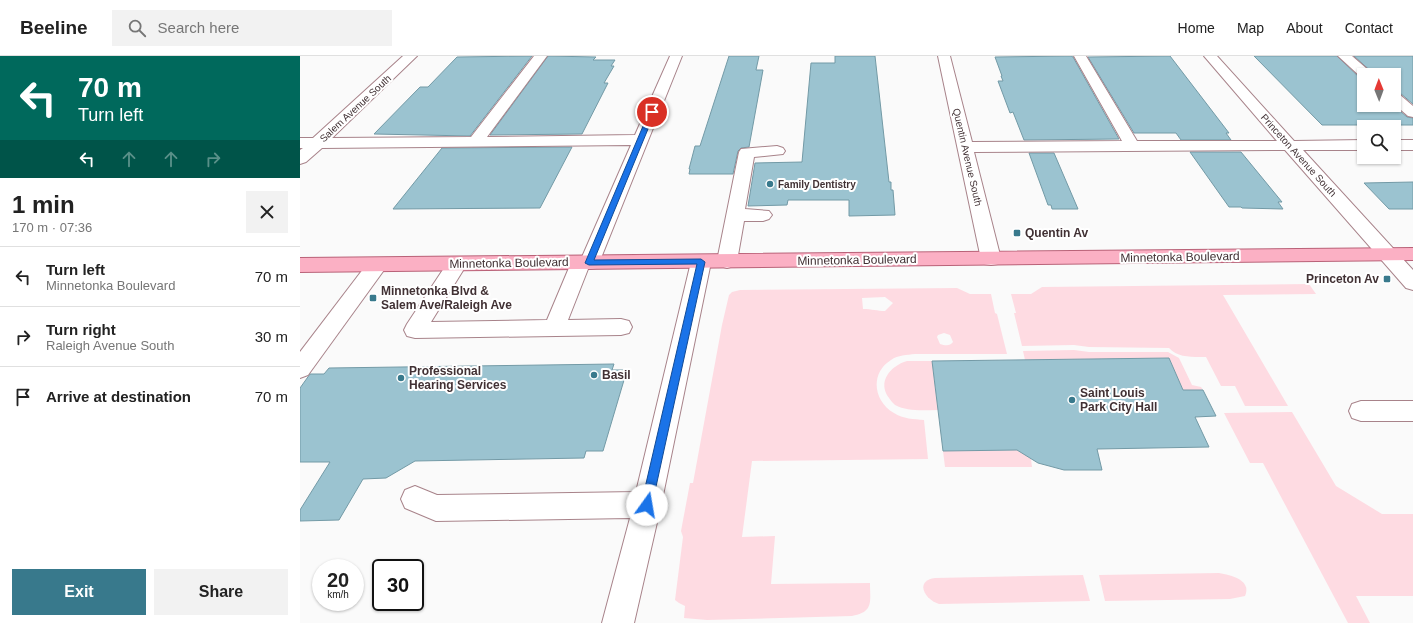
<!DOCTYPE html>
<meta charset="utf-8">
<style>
:root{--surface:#fff;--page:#f2f2f2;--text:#222;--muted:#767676;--line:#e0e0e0;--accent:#38798c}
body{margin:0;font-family:Arial,sans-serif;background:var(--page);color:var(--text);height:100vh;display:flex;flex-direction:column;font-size:15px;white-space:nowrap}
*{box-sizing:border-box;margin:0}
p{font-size:13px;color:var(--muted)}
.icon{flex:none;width:22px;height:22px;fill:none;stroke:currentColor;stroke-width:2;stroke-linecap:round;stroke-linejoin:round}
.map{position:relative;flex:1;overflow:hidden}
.details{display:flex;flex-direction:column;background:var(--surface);width:300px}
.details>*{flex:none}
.guide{background:#00695c;color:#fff;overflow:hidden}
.needle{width:26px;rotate:359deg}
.fabs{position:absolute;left:1057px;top:12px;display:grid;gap:8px}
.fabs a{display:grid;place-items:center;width:44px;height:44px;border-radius:0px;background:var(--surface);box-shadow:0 1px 3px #0004;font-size:20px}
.speed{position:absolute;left:12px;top:503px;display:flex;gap:8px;font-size:20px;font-weight:700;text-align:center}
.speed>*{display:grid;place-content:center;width:52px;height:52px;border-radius:50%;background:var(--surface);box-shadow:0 1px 3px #0004;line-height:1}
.speed small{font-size:10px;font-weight:400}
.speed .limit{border:2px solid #111;border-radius:6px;background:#fff;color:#111}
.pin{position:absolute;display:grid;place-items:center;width:34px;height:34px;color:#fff;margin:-17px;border:2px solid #fff;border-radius:50%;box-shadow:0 1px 4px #0007}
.me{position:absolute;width:44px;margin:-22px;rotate:13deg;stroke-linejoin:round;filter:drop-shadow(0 0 3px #0008)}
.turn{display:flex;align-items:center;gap:14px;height:84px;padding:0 12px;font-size:18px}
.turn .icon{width:52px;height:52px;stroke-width:2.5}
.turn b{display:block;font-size:28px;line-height:34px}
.lanes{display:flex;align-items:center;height:38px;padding:0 12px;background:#0003;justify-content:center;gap:20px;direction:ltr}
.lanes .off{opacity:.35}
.round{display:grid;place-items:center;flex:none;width:42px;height:42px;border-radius:0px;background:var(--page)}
.overview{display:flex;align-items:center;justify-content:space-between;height:68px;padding:0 12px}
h1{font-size:24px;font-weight:700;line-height:30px}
.button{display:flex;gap:8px;margin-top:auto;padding:8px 12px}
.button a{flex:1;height:46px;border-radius:0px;background:var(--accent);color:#fff;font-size:16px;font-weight:700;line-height:46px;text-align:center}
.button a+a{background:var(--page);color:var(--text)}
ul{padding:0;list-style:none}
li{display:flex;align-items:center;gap:12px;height:60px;padding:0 12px;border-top:1px solid var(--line)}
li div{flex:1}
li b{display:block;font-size:15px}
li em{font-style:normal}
header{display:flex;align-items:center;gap:24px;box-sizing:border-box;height:56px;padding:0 20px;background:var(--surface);border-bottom:1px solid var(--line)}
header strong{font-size:19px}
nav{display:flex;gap:22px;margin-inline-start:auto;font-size:14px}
.search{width:280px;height:36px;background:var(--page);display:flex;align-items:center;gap:10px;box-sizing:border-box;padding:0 14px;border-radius:0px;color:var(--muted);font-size:15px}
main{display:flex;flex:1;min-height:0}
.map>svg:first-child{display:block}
.green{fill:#fedbe2;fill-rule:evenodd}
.building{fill:#9bc3d0;stroke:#739aa6}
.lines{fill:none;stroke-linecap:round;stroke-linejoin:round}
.minor-casing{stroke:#a8838a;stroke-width:2}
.major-casing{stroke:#b96278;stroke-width:2}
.minor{fill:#fff;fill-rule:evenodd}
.major{fill:#fbb0c4;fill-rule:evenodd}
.route{fill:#1a73e8;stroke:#114b97}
.poi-dot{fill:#38798c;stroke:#fff;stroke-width:1.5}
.labels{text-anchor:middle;stroke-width:4;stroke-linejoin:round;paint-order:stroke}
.far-street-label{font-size:10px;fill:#413134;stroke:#fff}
.far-poi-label{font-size:10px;font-weight:bold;fill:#413134;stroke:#fff;text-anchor:start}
.poi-label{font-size:12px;font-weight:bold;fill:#413134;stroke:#fff;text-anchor:start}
.street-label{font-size:12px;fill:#413134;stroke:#fff}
</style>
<header>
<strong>Beeline</strong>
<div class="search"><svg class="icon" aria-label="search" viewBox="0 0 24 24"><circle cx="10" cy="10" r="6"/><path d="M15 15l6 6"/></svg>Search here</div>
<nav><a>Home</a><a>Map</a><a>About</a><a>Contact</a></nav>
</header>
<main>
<section class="details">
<div class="guide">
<div class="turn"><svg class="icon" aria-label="left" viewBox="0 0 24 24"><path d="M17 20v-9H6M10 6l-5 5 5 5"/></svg><div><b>70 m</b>Turn left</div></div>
<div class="lanes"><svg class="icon" aria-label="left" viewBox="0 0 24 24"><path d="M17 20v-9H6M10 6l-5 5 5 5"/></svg><svg class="icon off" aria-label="ahead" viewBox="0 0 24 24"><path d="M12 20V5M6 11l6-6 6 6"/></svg><svg class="icon off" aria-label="ahead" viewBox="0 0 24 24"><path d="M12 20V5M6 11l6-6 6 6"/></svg><svg class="icon off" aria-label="right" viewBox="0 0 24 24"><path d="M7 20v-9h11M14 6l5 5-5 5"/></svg></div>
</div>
<div class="overview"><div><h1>1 min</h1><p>170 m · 07:36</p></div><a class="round"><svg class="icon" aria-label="close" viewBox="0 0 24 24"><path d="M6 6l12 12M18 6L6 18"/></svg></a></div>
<ul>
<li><svg class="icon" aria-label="left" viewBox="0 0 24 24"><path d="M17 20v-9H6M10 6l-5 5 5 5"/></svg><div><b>Turn left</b><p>Minnetonka Boulevard</p></div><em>70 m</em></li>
<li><svg class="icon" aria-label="right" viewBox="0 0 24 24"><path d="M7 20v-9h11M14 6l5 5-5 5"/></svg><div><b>Turn right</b><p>Raleigh Avenue South</p></div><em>30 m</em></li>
<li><svg class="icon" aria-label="arrive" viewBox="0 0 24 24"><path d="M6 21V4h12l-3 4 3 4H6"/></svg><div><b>Arrive at destination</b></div><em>70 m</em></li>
</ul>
<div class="button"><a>Exit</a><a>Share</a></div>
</section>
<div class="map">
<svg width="1113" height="567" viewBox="0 0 1113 567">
<rect width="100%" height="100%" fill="#fafafa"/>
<g class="green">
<path d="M 1009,228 L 1016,238 L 923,239 L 988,350 L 945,350 L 935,330 L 921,330 L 906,301 C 893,301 878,302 869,292 L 789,291 L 774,289 L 722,290 L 714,257 L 716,257 L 711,238 L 731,238 L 742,231 Z"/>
<path d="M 657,232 L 670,238 L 691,238 L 695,257 L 697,258 L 707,298 L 615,298 C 607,299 598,299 591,304 C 570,317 573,345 594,357 C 603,363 614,363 624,364 L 628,403 L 452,405 L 442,481 L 475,480 L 471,528 L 570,527 C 570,546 574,556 552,560 L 407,564 L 384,562 L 385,550 L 379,547 L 375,544 L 383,481 L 381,475 L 390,427 L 393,427 L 422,269 L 429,239 L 432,236 L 440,234 ZM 585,241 L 593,247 L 585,255 C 577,255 572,253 563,253 L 562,242 ZM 644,277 L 650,279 L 653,286 C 650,290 646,290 640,288 L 637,281 L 638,279 Z"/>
<polygon points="774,294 789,296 868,296 879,302 892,329 901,331 903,334 883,334 869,302 725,304 723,295"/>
<path d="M 607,305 L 632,305 L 638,354 C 624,354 608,356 595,349 C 593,347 591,345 589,342 C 577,326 590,310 607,305 Z"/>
<polygon points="992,356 1036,430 1082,458 1113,458 1113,540 1056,540 1070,567 1048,567 963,407 950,407 924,357"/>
<polygon points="719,394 731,403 732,411 645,411 643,395"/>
<path d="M 919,517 C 931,519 952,524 945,540 L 930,543 L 805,545 L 799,519 Z"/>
<path d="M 783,519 L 790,545 L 639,548 C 625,544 614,525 635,522 Z"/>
</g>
<g class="building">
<polygon points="232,0 170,80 74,78 120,31 128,31 157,1"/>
<polygon points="248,0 296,1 293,4 315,4 311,10 314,10 304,27 308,27 282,78 190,79"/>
<polygon points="429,0 459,0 456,14 463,14 449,91 441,92 438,95 433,118 389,118 390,113 389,113 395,90 400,90"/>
<polygon points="535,0 575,0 589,126 591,126 591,134 593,134 595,159 549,160 549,144 488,144 487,149 448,150 455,107 502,106 511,7 535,7"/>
<polygon points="771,0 773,1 819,83 724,84 713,56 710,57 698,25 703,25 701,20 702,20 695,1"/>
<polygon points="870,0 929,77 926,77 931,84 881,84 876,77 834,77 788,1"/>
<polygon points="954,0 1037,0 1061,23 1064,24 1064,49 1093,49 1107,61 1113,62 1113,69 1022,69"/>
<polygon points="1054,0 1113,0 1113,48 1100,37 1094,36 1094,19 1075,19"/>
<polygon points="272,91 240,152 93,153 142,92"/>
<polygon points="890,96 941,96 982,146 978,146 983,153 942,152 941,151 929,151"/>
<polygon points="729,97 754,97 778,153 752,153 751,149 748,149"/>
<polygon points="1113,126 1113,153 1089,153 1064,127"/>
<polygon points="869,302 883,334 903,334 916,360 895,361 909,391 797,393 802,414 764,414 738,407 717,394 643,395 632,305"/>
<polygon points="314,308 312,314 327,314 303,395 286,395 284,402 115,405 86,422 63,423 39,464 0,465 0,454 30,406 0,406 0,332 10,318 24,318 29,312"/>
</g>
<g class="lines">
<g class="minor-casing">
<g id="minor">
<polygon points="103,0 117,0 32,82 171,81 234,0 247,0 187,81 335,79 370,0 382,0 299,207 296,212 288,213 268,264 321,263 329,265 332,271 329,277 321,279 115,282 107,280 104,274 107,268 150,203 157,201 164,203 167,208 131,266 247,264 271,207 274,202 282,201 331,89 22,92 6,106 0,108 0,94 3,92 0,92 0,82 13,82"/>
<polygon points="638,0 650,0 672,86 822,85 774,0 786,0 837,85 977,85 904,0 917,0 994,85 1064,84 1064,94 1003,94 1113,214 1113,234 1106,232 985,94 674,96 701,203 698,208 691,209 684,208 681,203"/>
<polygon points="1038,0 1052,0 1074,19 1064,19 1064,22 1062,22"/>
<polygon points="1094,37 1099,38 1113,50 1113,61 1108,60 1094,48"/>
<rect x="1094" y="84" width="19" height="10"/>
<polygon points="477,90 483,92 485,95 483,98 454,101 445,153 469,155 472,159 469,163 463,165 444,165 437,205 434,210 427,212 420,210 417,205 439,96 441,93"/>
<polygon points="401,199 408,201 411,206 361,449 334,567 302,567 330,462 136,465 105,452 101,443 105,434 115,430 137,439 336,436 391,206 394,201"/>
<polygon points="77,202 84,204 87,209 84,214 8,319 0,322 0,296 70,204"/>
<polygon points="1061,345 1113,345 1113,365 1061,365 1052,362 1049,355 1052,348"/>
</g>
</g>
<g class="major-casing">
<polygon id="major" points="1113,192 1113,204 0,216 0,202"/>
</g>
<use href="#minor" class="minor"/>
<use href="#major" class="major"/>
</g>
<polygon class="route" points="352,54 355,56 294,204 401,203 405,206 352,449 351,453 347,454 343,453 341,449 397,208 289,209 285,207 349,56"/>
<g class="poi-dot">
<circle cx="470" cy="128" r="4"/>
<rect x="713" y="173" width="8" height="8" rx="2"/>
<rect x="1083" y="219" width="8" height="8" rx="2"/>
<rect x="69" y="238" width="8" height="8" rx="2"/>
<circle cx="294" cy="319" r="4"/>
<circle cx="101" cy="322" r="4"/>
<circle cx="772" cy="344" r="4"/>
</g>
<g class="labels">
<g class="far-street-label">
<text transform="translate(55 52) rotate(-43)" y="4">Salem Avenue South</text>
<text transform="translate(999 99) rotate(48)" y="4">Princeton Avenue South</text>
<text transform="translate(668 101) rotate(77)" y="4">Quentin Avenue South</text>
</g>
<g class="far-poi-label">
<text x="478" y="132">Family Dentistry</text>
</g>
<g class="poi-label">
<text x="725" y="181">Quentin Av</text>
<text x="1079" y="227" text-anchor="end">Princeton Av</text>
<text x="81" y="239">Minnetonka Blvd &amp;<tspan x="81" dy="14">Salem Ave/Raleigh Ave</tspan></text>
<text x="109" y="319">Professional<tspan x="109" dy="14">Hearing Services</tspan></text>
<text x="302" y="323">Basil</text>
<text x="780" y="341">Saint Louis<tspan x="780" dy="14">Park City Hall</tspan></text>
</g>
<g class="street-label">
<text transform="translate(880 201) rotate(-1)" y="4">Minnetonka Boulevard</text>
<text transform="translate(557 204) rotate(-1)" y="4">Minnetonka Boulevard</text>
<text transform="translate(209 207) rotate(-1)" y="4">Minnetonka Boulevard</text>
</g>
</g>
</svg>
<div class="fabs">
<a><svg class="needle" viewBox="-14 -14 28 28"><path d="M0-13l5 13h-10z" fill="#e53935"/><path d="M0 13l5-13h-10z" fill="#767676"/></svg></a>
<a><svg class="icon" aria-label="search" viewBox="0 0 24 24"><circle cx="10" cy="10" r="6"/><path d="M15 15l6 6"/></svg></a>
</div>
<div class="speed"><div>20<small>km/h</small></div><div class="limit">30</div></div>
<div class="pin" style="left:352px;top:56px;background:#d93025"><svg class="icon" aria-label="arrive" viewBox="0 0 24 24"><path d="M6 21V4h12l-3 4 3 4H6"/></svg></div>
<svg class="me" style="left:347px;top:449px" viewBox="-20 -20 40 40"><circle r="19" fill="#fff"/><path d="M0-13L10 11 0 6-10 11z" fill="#1a73e8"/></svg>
</div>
</main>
